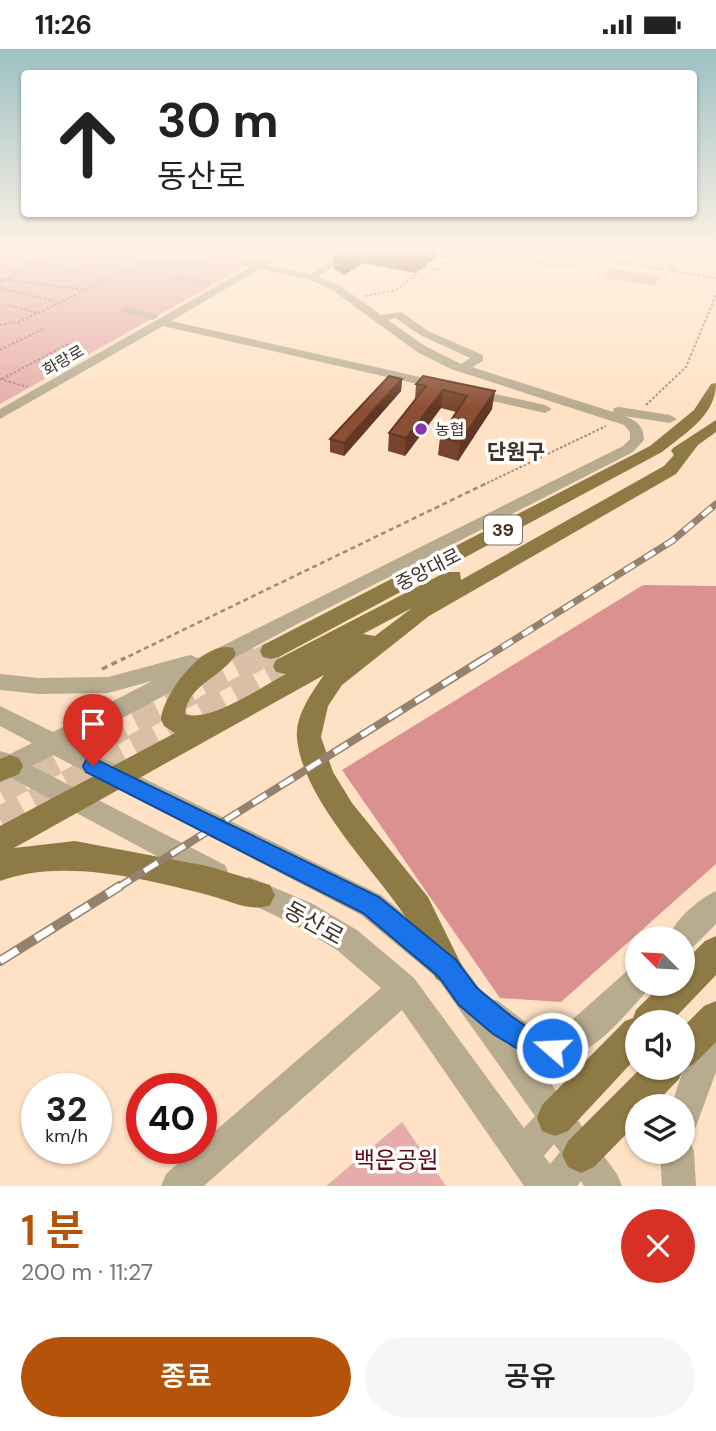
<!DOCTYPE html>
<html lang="ko">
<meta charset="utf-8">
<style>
:root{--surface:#fff;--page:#f6f6f6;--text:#222;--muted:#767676;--accent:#b45309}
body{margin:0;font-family:"DM Sans","Noto Sans KR",sans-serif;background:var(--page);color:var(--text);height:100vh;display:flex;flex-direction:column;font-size:26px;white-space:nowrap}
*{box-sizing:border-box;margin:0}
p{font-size:23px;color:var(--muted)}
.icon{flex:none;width:38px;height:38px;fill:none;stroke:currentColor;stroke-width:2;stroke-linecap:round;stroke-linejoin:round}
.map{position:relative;height:1137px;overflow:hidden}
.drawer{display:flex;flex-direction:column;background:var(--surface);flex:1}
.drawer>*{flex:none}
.guide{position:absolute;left:21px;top:21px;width:676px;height:147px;border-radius:7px;box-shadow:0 2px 5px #0004;background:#fff;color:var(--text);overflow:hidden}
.needle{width:46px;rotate:294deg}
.tools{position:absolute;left:625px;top:877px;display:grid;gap:14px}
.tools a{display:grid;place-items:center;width:70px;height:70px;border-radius:50%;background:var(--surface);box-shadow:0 2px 5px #0004;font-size:35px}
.speed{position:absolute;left:21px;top:1024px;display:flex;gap:14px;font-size:35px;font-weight:700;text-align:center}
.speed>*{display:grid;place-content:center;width:91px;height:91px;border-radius:50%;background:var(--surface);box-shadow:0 2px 5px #0004;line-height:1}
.speed small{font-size:18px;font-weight:400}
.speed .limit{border:10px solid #d22;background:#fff;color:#111}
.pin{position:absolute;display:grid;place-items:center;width:60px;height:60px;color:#fff;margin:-72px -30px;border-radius:50% 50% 50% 0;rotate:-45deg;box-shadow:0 0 7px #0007}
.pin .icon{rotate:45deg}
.me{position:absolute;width:77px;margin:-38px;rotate:289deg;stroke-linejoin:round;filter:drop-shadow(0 0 5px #0008)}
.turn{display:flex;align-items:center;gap:24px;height:147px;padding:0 21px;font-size:32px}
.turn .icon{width:91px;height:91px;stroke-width:2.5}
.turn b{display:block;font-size:49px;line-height:60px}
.round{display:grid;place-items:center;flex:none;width:74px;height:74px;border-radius:37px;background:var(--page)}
.head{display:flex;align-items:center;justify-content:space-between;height:119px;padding:0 21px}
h1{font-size:42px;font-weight:600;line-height:52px;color:var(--accent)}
.button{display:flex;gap:14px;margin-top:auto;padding:14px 21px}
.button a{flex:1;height:80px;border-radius:42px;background:var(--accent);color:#fff;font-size:28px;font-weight:600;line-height:80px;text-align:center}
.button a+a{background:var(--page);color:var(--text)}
.status{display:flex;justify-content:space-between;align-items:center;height:49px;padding:0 35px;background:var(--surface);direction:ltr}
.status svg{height:19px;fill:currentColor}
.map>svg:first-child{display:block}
.green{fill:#e7acaa}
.forest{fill:#da918f}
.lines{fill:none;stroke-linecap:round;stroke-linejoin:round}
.major-tunnel-far1{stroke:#d9bfa6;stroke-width:19;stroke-dasharray:19 10;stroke-linecap:butt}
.major-tunnel{stroke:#d9bfa6;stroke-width:25;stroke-dasharray:25 13;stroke-linecap:butt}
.path-far2{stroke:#9f8b77;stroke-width:2;stroke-dasharray:2.5 2;stroke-linecap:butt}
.path-far1{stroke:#9f8b77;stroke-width:2.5;stroke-dasharray:5 3.5;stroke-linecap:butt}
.path{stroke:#9f8b77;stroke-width:3.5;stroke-dasharray:6 4.5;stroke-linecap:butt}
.minor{fill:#b7ac90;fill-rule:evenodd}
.major{fill:#8e7a44;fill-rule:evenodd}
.rail-far2-casing{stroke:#94816e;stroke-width:7}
.rail-far1-casing{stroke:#94816e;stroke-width:8}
.rail-casing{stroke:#94816e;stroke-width:10}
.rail-far2{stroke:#fff;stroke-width:4.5;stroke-dasharray:12;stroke-linecap:butt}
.rail-far1{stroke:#fff;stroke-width:5;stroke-dasharray:16;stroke-linecap:butt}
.rail{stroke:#fff;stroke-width:7;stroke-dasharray:21;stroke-linecap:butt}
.wall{fill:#78442e}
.shaded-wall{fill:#623725}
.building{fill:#8c4f35;stroke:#623725;stroke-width:2}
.route{fill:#1a73e8;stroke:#114b97;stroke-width:2}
.poi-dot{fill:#8437a9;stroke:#fff;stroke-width:2.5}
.labels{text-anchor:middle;stroke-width:7;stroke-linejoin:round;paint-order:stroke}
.far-street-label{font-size:16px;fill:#403429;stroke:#fff}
.far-poi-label{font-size:16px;fill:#403429;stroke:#fff;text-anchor:start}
.shield{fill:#fff;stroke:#797169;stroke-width:2}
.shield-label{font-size:18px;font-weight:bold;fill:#403429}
.street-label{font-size:19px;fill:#403429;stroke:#fff}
.far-district-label{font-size:21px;font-weight:bold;fill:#403429;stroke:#fff}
.near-street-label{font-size:23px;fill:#403429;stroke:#fff}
.near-park-label{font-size:23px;fill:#620916;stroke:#fff}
</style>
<div class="status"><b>11:26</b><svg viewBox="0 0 49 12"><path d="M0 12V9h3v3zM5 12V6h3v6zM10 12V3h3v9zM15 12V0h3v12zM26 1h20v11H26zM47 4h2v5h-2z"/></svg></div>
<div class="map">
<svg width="716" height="1137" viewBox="0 0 716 1137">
<rect width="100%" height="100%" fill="#ffe2c5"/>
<g class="green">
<polygon points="0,200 276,200 0,355"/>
<polygon points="609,219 660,227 655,237 603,229"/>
<polygon points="402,1073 446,1137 326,1137"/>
</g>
<polygon class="forest" points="643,536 716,537 716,815 561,953 500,949 342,721"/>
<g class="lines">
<polyline class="major-tunnel-far1" points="254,611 271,602"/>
<g class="major-tunnel">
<polyline points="0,742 258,609"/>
<polyline points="0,770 284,617"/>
</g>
<g class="path-far2">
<polyline points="23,200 78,212"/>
<polyline points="62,200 71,205"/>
<path d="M 523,200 C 537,222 571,219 593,211 L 595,205 L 590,200"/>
<polyline points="652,200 675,222"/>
<polyline points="0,204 14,205 24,213 43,214 108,231"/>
<polyline points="39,204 49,200"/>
<polyline points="432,206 464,211"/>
<polyline points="150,224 209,234"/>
<polyline points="0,230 86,241"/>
<polyline points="0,233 13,227 15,222 54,209"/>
<polyline points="0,239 58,253"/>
<polyline points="365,247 396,241 425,218 437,221 445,214 559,203 716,229"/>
<polyline points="7,256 38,264"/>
<polyline points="0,276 19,273 130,220"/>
<polyline points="0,301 45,279"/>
<polyline points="0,330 27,338"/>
<polyline points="2,330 68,295"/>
<polyline points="646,356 686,318 716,246"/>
<polyline points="483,436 606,377"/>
</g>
<polyline class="path-far1" points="121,611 487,434"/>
<polyline class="path" points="102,620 125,609"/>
<g class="minor">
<polygon points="74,200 186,214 218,200 229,200 201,217 186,220 83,207"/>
<path d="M 281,200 L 292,200 L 267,216 L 310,225 L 347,200 L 357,200 L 318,228 L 339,236 L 381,266 L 401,263 L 428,282 L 483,306 L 483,312 L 472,318 L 613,363 L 614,359 L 619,358 L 670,366 L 677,370 L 670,374 L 624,367 C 636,371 644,377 644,391 L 633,403 L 301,573 L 74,695 L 381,846 L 457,909 L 486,948 L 498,952 L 536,981 L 553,982 L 564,978 L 627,922 L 637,917 L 637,934 L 651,934 L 647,942 C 619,972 580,1025 533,1010 L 617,1125 L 622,1137 L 584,1137 L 581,1132 L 577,1137 L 524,1137 L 402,961 L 204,1137 L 161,1137 L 166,1125 L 195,1099 L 201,1099 L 201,1094 L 381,939 L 337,901 L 293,875 L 240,850 L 236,841 L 240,832 L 249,828 L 313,855 L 357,881 L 414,929 L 524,1079 L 535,1067 L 437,929 L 361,866 L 53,706 L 32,717 L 225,816 L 229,825 L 225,834 L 216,838 L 207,834 L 0,723 L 0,702 L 10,705 L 32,694 L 0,677 L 0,657 L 53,683 L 152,632 L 108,644 L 38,645 L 0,641 L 0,625 L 38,629 L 108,628 L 190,606 L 198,609 L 623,397 L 630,390 L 630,383 L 624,376 L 451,320 L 417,303 L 331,240 L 307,230 L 260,220 L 171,272 L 545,356 L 552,360 L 545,364 L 163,277 L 0,370 L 0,360 L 250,218 L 245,217 L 245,213 L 257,214 ZM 395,269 L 420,286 L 470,309 L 461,315 L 425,297 L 388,271 ZM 554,1095 L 560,1103 L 550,1115 L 544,1107 Z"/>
<polygon points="126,258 157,266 158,268 153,271 122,263 121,261"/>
<path d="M 716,842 L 716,875 L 692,899 L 682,903 L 682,889 L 668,889 C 675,871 698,850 716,842 Z"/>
<path d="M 716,981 L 716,1023 L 694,1083 L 683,1087 L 689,1090 L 694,1102 L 696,1137 L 662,1137 L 660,1102 L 682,1102 L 682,1057 L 671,1057 C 681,1031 688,993 716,981 Z"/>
</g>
<g class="major">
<path d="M 716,334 C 716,367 685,384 662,403 L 279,608 L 271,610 L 263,608 L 260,602 L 263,596 L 650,397 L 694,361 L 711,335 Z"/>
<path d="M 716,371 L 716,383 L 698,396 L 676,425 L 429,567 L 342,636 L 328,657 L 321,688 L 333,723 L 352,754 L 428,848 L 463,919 L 458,930 L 447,935 L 436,930 C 426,910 418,886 405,867 C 372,818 302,749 297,689 C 295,667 312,643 324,626 L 14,799 L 75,792 L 207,817 L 270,836 L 275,846 L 270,856 C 251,864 228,851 208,846 C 144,830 64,809 0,832 L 0,777 L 175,684 L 164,677 L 161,670 C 164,644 204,590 233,599 L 236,605 C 223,628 188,635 185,665 C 210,674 263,637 286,625 L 276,623 L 273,617 L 276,611 L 446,523 L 460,523 L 461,531 L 664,417 L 674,406 L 671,402 L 673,399 ZM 412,559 L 375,587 L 363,585 Z"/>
<polygon points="10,706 19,709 23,717 19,725 0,733 0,710"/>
<polygon points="716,887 716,926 671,973 637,973 637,1008 568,1082 555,1087 542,1082 537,1069 542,1056 625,972 633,969 636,961 663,934 682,934 682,915 705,892"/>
<polygon points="716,952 716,993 694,1015 684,1019 679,1030 653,1057 637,1057 637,1074 594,1118 581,1124 568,1118 562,1105 568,1092 642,1018 682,1018 682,979 704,957"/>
</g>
<g class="rail-far2-casing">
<polyline id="rail-far2" points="482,611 672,492 716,455"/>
</g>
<g class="rail-far1-casing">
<polyline id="rail-far1" points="117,839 485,609"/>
</g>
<g class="rail-casing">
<polyline id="rail" points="0,912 120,837"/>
</g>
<use href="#rail-far2" class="rail-far2"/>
<use href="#rail-far1" class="rail-far1"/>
<use href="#rail" class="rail"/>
</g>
<g class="wall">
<polygon points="341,200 436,200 436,208 415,224 363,214 344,226 334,220 333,205"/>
<polygon points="423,327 492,360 458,412 438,406 440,388 456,363 441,359 405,407 388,402 389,384 415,351 416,335"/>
<polygon points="402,330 401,342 344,407 330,403 330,390"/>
</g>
<g class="shaded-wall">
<polygon points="362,200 364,200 363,214 344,226 344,211"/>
<polygon points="428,200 436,200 436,208 415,224 416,209"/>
<polygon points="402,330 401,342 344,407 344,394"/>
<polygon points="443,341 441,359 405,407 406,389"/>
<polygon points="495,342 492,360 458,412 460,393"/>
</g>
<g class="building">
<polygon points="341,200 362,200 344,211 333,205"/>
<polygon points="370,200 428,200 416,209"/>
<polygon points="389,327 402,330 344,394 330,390"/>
<polygon points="423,327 495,342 460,393 440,388 467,347 443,341 406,389 389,384 426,337 416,335"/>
</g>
<linearGradient id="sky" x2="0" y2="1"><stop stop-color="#9cc0c3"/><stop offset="0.56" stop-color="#fff2e5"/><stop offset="1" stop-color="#fff2e5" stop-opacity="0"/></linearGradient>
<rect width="716" height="359" fill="url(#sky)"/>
<polygon class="route" points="93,709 379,848 456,911 477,939 511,967 533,982 561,989 565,999 561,1008 552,1011 528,1006 493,985 459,956 439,928 363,864 86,723 83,717 86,711"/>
<circle class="poi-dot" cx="421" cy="380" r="7"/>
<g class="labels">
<g class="far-street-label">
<text transform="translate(63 311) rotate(-30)" y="6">화랑로</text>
</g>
<g class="far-poi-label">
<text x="435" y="386">농협</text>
</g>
<rect class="shield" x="484" y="466.5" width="38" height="29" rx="5"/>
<g class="shield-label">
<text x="503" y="487">39</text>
</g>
<g class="street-label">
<text transform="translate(428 520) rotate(-27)" y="7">중앙대로</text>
</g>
<g class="far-district-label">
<text x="516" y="410">단원구</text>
</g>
<g class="near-street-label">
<text transform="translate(314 874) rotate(29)" y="8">동산로</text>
</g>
<g class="near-park-label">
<text x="396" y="1119">백운공원</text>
</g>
</g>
</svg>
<div class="tools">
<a><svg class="needle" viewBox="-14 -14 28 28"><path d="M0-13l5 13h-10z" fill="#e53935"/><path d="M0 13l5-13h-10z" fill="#767676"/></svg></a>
<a><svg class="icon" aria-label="sound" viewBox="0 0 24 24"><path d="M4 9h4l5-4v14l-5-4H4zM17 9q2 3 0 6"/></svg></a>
<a><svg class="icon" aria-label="layers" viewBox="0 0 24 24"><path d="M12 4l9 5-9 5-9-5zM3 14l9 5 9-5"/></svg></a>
</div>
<div class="speed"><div>32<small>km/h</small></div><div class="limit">40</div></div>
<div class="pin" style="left:93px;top:717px;background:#d93025"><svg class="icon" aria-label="arrive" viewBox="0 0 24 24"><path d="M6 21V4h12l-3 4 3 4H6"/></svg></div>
<svg class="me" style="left:552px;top:999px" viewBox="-20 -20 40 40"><circle r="17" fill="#1a73e8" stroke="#fff" stroke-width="3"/><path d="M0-11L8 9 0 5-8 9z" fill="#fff"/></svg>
<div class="guide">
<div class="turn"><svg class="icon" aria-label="ahead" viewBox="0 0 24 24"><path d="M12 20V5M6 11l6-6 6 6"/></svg><div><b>30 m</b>동산로</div></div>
</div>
</div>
<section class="drawer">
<div class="head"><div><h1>1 분</h1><p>200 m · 11:27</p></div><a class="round" style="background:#d93025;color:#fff"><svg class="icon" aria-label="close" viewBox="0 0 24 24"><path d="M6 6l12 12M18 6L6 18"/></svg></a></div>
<div class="button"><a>종료</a><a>공유</a></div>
</section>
